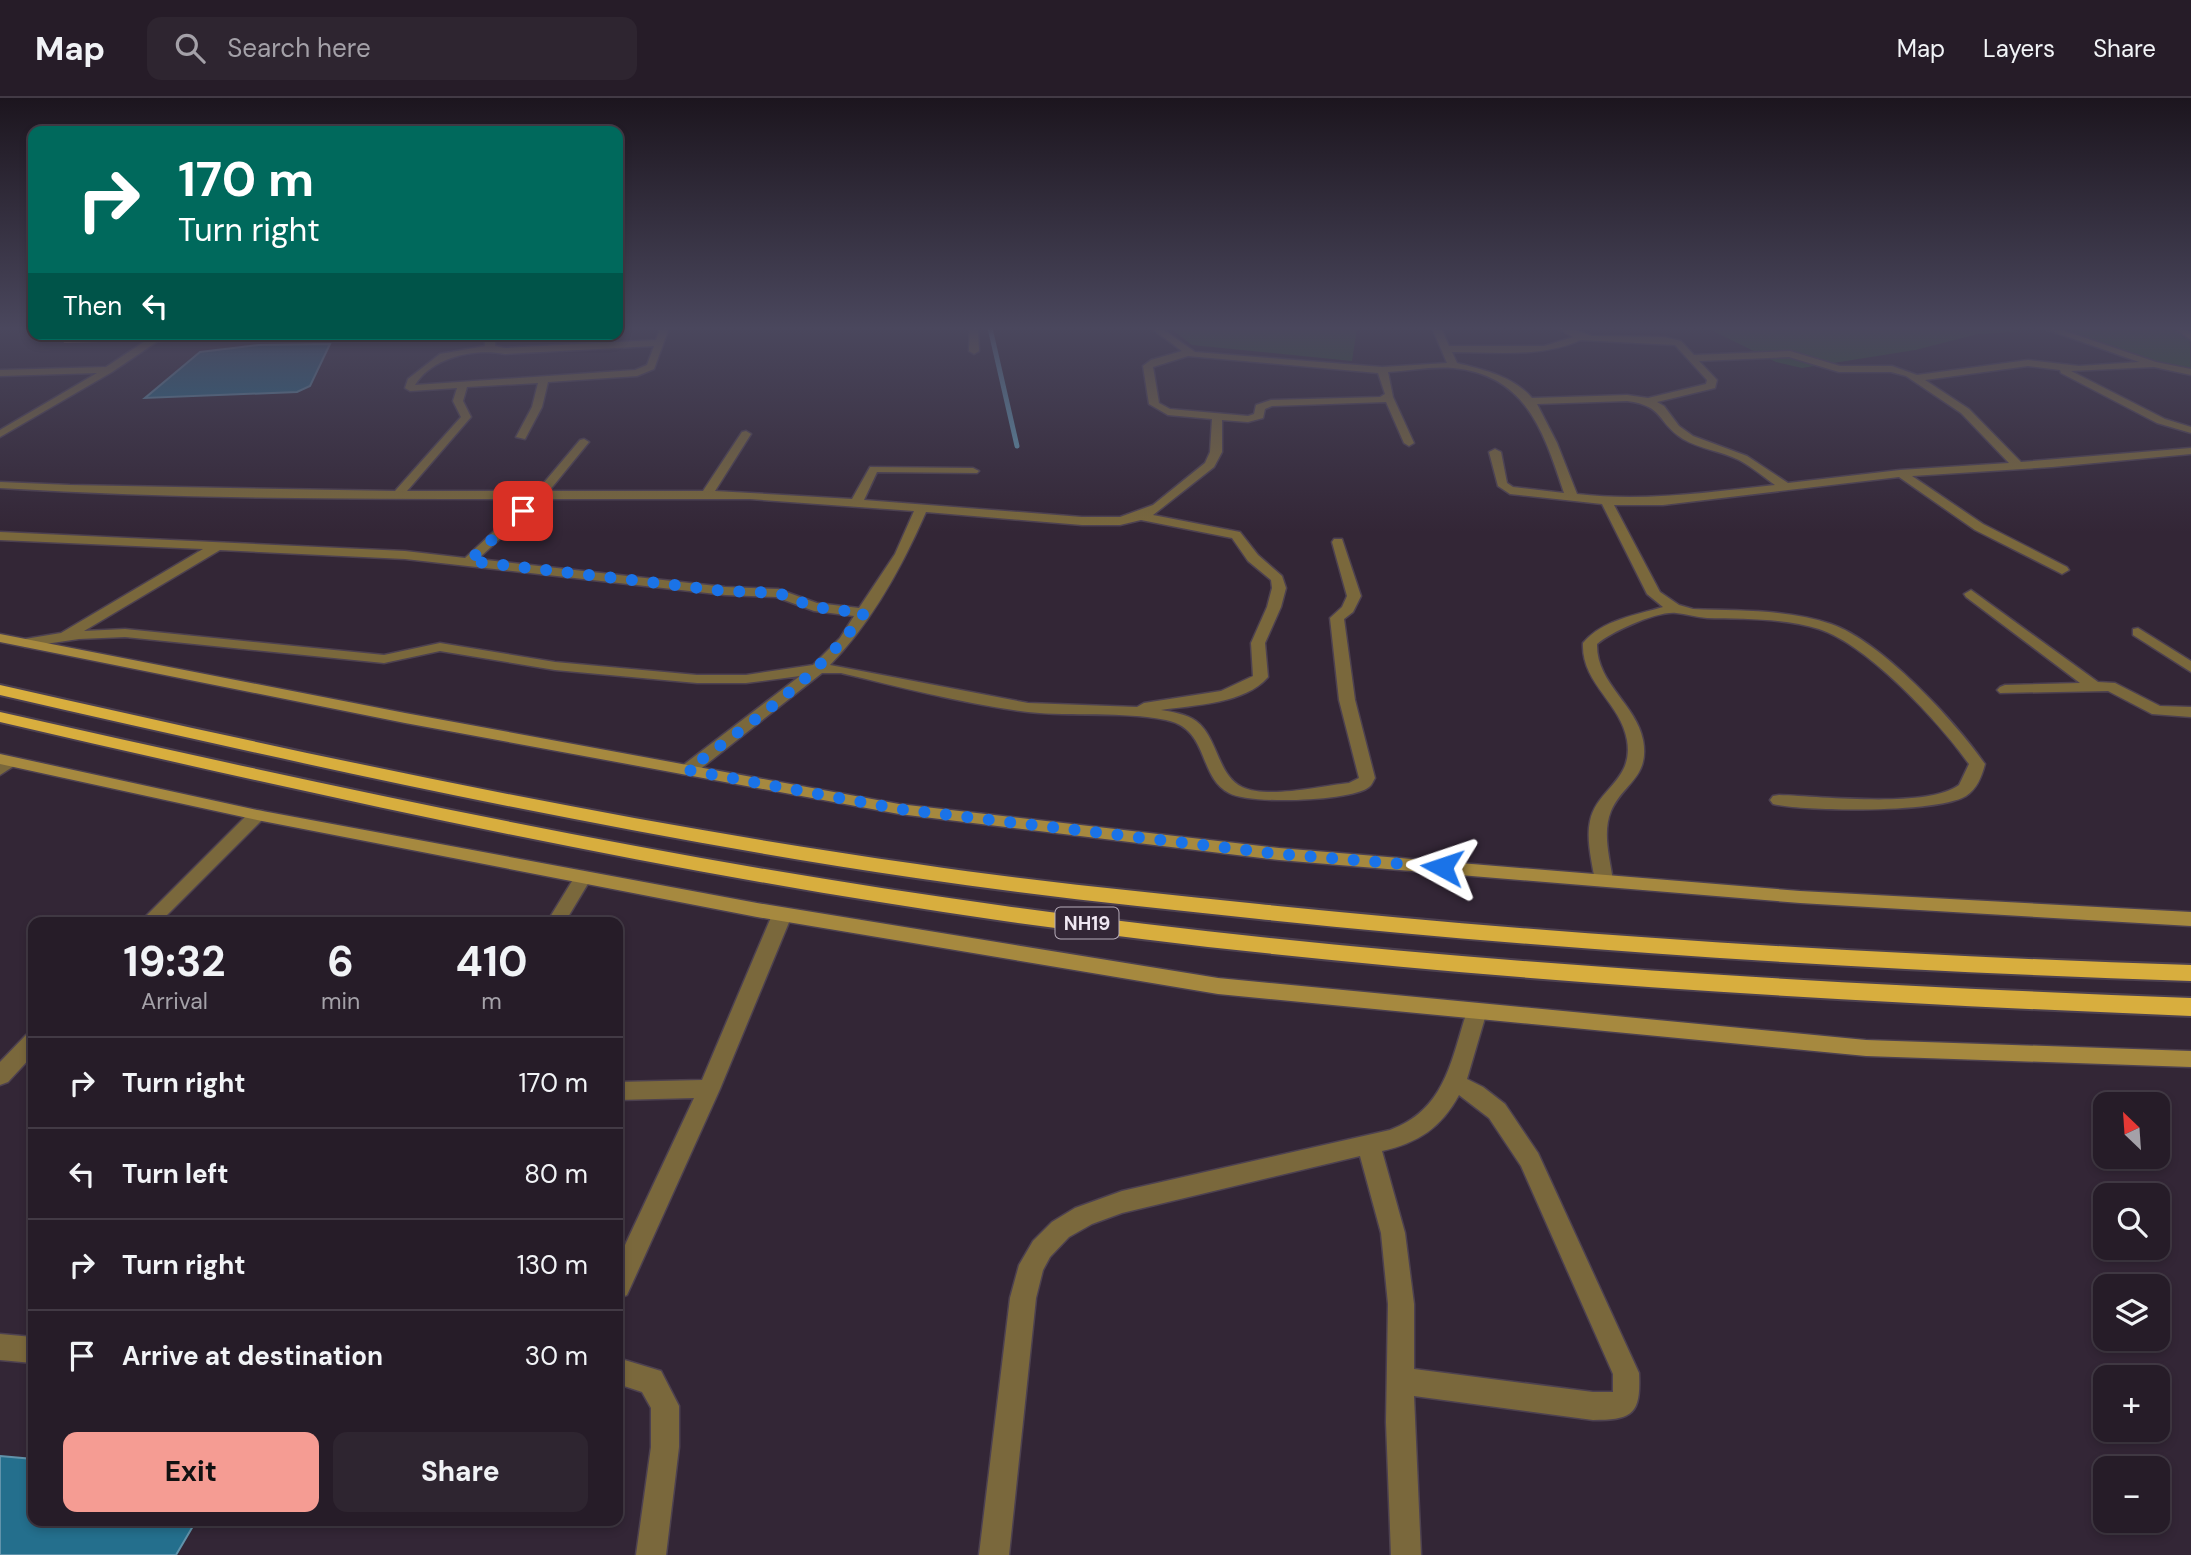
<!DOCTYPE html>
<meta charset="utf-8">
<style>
:root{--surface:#261c28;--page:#2e2530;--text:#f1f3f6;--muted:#a4a1a8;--line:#423a45;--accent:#f59c93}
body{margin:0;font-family:"DM Sans",sans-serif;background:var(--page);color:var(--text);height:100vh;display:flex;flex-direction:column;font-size:26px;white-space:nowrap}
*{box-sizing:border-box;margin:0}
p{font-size:23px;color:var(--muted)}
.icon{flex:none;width:38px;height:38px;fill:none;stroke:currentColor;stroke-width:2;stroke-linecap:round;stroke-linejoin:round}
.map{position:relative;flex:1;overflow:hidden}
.side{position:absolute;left:28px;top:819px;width:595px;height:609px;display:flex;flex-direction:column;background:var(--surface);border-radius:14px;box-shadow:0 4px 10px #0003,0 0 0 2px var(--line)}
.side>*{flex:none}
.guide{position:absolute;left:28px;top:28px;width:595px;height:214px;border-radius:14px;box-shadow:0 4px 10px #0003,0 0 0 2px var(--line);background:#00695c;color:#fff;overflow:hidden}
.needle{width:46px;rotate:335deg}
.buttons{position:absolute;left:2093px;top:994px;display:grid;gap:14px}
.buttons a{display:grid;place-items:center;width:77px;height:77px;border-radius:14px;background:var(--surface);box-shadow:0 4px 10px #0003,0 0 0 2px var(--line);font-size:35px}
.pin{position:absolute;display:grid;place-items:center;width:60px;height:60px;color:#fff;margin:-30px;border-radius:14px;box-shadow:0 4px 10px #0006}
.me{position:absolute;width:77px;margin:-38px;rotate:275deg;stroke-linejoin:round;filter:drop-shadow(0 0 5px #0008)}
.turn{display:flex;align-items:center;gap:24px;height:147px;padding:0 35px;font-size:32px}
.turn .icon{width:91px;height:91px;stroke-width:2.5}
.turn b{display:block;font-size:49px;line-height:60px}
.then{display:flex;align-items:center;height:66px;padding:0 35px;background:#0003;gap:14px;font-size:26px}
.eta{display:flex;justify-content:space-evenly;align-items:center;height:119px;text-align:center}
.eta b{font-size:42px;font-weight:700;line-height:49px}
.action{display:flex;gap:14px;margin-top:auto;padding:14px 35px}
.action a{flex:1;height:80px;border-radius:14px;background:var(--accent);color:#111;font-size:28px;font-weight:700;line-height:80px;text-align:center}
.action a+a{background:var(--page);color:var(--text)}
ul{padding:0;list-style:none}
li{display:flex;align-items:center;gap:21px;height:91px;padding:0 35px;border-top:2px solid var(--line)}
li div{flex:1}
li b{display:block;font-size:26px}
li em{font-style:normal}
header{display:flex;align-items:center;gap:42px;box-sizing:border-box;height:98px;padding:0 35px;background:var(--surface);border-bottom:2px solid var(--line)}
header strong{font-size:33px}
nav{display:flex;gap:38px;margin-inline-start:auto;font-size:24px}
.search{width:490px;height:63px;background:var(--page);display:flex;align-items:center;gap:18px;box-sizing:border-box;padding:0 24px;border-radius:14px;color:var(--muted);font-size:26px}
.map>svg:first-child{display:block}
.green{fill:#2f542f}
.water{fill:#246f8d;stroke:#6193ab;stroke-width:2}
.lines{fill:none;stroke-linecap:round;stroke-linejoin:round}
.stream{stroke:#6193ab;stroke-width:5}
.minor-casing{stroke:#4d4150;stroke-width:3}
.secondary-casing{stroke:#4d4150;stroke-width:3}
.trunk-casing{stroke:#4d4150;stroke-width:4}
.minor{fill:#7a683c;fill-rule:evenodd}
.secondary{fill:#a6893f;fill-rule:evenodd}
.trunk{fill:#d8ae3e;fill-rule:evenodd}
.wall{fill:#b57f65}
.shaded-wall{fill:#936853}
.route{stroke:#1a73e8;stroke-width:12;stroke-dasharray:0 21.6}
.labels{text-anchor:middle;stroke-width:7;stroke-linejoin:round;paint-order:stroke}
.shield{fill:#332636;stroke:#b7adba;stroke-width:2}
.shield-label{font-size:19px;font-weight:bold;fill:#efe7f2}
</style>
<header>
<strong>Map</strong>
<div class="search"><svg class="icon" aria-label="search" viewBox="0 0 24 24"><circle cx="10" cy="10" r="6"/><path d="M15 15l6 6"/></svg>Search here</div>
<nav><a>Map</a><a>Layers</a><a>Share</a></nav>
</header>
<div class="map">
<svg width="2191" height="1457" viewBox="0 0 2191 1457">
<rect width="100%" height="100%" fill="#332636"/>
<g class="green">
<polygon points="1170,230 1357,230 1352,263 1192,247"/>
<polygon points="1707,230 2005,230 2018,234 1978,236 1915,252 1802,270 1776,264"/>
<polygon points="2045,230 2189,230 2191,273 2176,272"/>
</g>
<g class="water">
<polygon points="330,246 310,288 297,294 145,300 200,254 259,247"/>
<polygon points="0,1358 33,1361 33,1423 196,1423 176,1457 0,1457"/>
</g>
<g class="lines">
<polyline class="stream" points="990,230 1017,348"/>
<g class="minor-casing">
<g id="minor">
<path d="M 660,230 L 669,230 L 654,271 L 637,278 L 548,284 L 542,309 L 525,341 L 516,339 L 532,309 L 538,285 L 467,289 L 463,303 L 471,319 L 407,393 L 537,393 L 580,342 L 584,341 L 589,344 L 549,393 L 703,393 L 742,334 L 746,333 L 751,336 L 715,393 L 852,401 L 870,369 L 973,370 L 979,373 L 977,375 L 877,374 L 864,402 L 1082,419 L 1120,419 L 1153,407 L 1205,365 L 1210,354 L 1212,321 L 1168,317 L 1149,306 L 1143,268 L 1151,262 L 1182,253 L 1151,230 L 1161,230 L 1195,254 L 1382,269 L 1447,265 L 1432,230 L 1441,230 L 1449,248 L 1544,248 L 1573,239 L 1557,230 L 1569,230 L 1592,238 L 1664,239 L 1681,243 L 1694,257 L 1790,253 L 1840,268 L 1892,268 L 1917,277 L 2028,262 L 2079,268 L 2139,264 L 2043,230 L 2056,230 L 2156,264 L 2191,271 L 2191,277 L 2154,269 L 2071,273 L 2165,321 L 2191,329 L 2191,335 L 2157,325 L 2061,275 L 2060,272 L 2028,268 L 1925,282 L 1969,311 L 2021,364 L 2191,350 L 2191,356 L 2052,369 L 1912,378 L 1983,426 L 2067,469 L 2069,472 L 2062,476 L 1975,432 L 1899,379 L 1663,407 L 1614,407 L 1660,494 L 1679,507 L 1693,511 C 1739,513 1787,511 1831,526 C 1881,543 1955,623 1985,666 C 1982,678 1977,691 1966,698 C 1938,715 1806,714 1773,706 L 1770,702 L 1773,698 L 1779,697 C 1820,698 1927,711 1959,687 L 1969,666 C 1939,624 1868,547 1819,531 C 1783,520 1744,521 1707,520 C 1696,519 1686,516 1676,515 C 1657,513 1611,534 1597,546 C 1596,585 1636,606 1643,642 C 1650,680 1623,685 1611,713 C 1602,735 1610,761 1613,783 L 1611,787 L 1597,787 L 1595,783 C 1592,764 1586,742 1590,723 C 1597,690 1634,683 1627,642 C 1621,605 1581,585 1583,545 C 1602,522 1636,517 1663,509 L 1647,496 L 1602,406 L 1510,396 L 1498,388 L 1489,354 L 1495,351 L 1501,354 L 1507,385 L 1513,389 L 1564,395 C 1544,335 1527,277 1453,270 C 1432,268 1408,273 1388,274 L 1393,299 L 1414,345 L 1409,348 L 1404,345 L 1386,304 L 1272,308 L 1265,311 L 1263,320 L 1248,324 L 1222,322 L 1222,354 L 1214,369 L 1153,417 L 1240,434 L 1258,457 L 1282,478 L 1286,490 L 1281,509 L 1265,545 L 1268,579 C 1245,606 1194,607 1161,612 C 1173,614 1186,616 1196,623 C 1218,639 1217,677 1242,689 C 1267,701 1321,688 1349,685 L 1359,680 L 1339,602 L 1330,520 L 1342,509 L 1347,498 L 1332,444 L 1334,441 L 1342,441 L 1361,498 L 1353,514 L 1344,521 L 1355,602 L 1375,680 C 1373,683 1372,687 1369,689 C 1353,703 1249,707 1229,695 C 1197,678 1210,631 1166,622 C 1121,613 1074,619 1028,614 C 965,606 903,590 841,575 L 822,575 L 694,676 L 682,676 L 680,672 L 682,668 L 800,578 L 746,585 L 697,585 L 555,572 L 440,553 L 384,565 L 125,539 L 79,541 L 25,549 L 18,545 L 25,541 L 61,535 L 203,451 L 0,442 L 0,434 L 405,453 L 465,460 L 529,401 C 353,401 176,401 0,390 L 0,384 L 70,387 L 395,393 L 461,319 L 453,303 L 457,290 L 410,293 L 405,290 L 408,281 L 440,256 L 485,248 L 485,236 L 495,236 L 495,248 L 505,250 L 656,242 ZM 1581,242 L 1675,247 L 1707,282 L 1706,286 L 1648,300 L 1627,297 L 1532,300 C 1513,278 1484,272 1457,265 L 1452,254 C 1495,254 1540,260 1581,242 ZM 654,248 L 647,267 L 635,272 L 415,287 C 432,259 475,250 505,256 ZM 1188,258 L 1378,275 L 1385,296 L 1380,299 L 1271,302 L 1256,307 L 1254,316 L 1248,318 L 1170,311 L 1159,305 L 1153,269 ZM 1789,259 L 1839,274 L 1891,274 L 1906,278 L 1961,315 L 2009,365 L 1900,372 L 1788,385 L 1747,358 L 1693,338 L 1679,328 L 1664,308 L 1657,304 L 1715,290 L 1717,282 L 1699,263 ZM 1627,303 C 1665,308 1656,324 1683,341 C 1700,351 1721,353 1739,362 C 1752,369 1764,379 1775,387 C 1709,394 1644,404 1577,396 L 1557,345 L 1537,306 ZM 543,401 L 750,401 L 914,413 L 895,456 L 859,510 L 817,505 L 778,491 L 725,489 L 478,461 ZM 926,414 L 1082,427 L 1120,427 L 1141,422 L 1232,440 L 1248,463 L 1271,482 L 1272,490 L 1267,509 L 1251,545 L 1253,578 L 1221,593 L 1144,605 L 1137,609 L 1028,605 L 830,567 C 872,524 902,469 926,414 ZM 220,452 L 405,461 L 725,497 L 776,499 L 814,513 L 854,518 L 840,540 L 813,567 L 746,577 L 697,577 L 555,564 L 440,545 L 384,557 L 125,531 L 84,533 Z"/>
<polygon points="970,230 978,230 979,253 974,256 969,253"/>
<polygon points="2174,230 2184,230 2191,235 2191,242"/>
<polygon points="156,236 281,236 277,239 158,243 112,274 0,339 0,332 97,275 0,278 0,272 106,269"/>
<polygon points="1971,492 2098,584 2115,585 2160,608 2191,609 2191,619 2152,616 2108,593 2000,595 1997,592 2000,589 2005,587 2080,585 1966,499 1964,496"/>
<polygon points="2138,530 2191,563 2191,574 2133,537 2133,531"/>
<polygon points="12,659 20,664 0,677 0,665"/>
<polygon points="257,712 263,713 266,717 263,721 160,824 140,824 251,713"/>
<polygon points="583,773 589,775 592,779 565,824 547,824 577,775"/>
<polygon points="782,810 789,812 792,817 720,991 627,1197 618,1201 618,1162 694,1000 618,1002 618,984 702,982 772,817 775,812"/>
<path d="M 1477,905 L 1484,907 L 1487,913 L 1467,981 L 1483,989 L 1505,1006 L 1538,1055 L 1639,1275 C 1641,1316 1633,1322 1593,1322 L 1414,1298 L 1421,1457 L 1391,1457 L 1386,1324 L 1388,1206 L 1381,1135 L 1360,1058 L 1122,1115 L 1092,1126 L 1069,1139 L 1050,1159 L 1043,1172 L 1036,1200 L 1009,1457 L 979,1457 L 1010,1200 L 1019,1167 L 1033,1143 L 1052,1124 L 1075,1110 L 1122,1093 L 1390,1032 C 1445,1012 1451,963 1467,913 L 1470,907 ZM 1459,997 L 1489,1020 L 1521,1068 L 1613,1276 L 1613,1294 L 1593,1294 L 1414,1271 L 1414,1206 L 1405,1135 L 1382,1053 C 1418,1045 1441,1030 1459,997 Z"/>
<polygon points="33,935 33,957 8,984 0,987 0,964 26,937"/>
<polygon points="0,1236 33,1239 33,1265 0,1262"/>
<polygon points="618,1260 661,1273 679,1308 679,1349 666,1457 636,1457 651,1349 651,1310 642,1294 618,1286"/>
</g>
</g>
<g class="secondary-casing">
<g id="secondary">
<polygon points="0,536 405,615 899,706 1279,750 1800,793 2191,814 2191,828 1800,805 1279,762 899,716 405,625 0,544"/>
<polygon points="0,656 257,712 757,805 1218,880 1866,942 2191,953 2191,969 1866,958 1218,896 757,819 257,722 0,666"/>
</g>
</g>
<g class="trunk-casing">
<g id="trunk">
<path d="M 0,587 C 306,656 606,722 917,766 C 1030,783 1145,794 1259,806 C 1569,838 1880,857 2191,867 L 2191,883 C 1879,873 1569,853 1259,821 C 1144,809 1030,797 916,780 C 606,734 305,667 0,597 Z"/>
<path d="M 0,614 C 333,689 666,762 1005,808 C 1398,862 1795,885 2191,900 L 2191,918 C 1794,902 1398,878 1004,823 C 666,775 333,701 0,624 Z"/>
</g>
</g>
<use href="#minor" class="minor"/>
<use href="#secondary" class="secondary"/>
<use href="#trunk" class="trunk"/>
</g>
<polygon class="wall" points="60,236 151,236 134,243 64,245"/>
<polygon class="shaded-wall" points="130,236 151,236 134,243"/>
<linearGradient id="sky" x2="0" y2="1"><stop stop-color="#1c151e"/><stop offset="0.53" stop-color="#4a475d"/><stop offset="1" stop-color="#4a475d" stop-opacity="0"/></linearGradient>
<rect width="2191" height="434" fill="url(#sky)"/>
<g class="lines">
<path class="route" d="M 523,413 L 469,463 L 725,493 L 778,495 L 814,509 L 864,515 C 819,580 750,624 688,672 L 899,711 L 1279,756 L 1442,769"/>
</g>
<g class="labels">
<rect class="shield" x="1055.5" y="809.5" width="63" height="31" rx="5"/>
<g class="shield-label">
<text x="1087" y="832">NH19</text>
</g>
</g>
</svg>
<div class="buttons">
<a><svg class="needle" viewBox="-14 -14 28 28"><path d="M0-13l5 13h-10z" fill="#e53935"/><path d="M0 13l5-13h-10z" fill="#a4a1a8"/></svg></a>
<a><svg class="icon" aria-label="search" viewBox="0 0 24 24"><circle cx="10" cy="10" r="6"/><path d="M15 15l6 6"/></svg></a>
<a><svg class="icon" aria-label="layers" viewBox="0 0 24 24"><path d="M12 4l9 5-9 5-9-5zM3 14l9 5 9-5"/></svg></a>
<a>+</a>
<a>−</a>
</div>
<div class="pin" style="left:523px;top:413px;background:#d93025"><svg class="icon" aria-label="arrive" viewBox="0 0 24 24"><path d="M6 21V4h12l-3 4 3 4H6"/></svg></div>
<svg class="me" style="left:1442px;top:769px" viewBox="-20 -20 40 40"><path d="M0-17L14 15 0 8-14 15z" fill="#1a73e8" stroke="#fff" stroke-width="4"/></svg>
<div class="guide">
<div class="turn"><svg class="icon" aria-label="right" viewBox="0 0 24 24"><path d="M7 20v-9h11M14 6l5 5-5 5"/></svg><div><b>170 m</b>Turn right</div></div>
<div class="then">Then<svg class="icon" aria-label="left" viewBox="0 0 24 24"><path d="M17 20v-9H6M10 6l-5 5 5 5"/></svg></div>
</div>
<section class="side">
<div class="eta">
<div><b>19:32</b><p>Arrival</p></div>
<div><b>6</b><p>min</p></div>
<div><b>410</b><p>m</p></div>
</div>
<ul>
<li><svg class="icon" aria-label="right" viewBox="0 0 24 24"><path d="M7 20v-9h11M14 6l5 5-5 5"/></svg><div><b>Turn right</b></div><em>170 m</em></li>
<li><svg class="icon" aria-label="left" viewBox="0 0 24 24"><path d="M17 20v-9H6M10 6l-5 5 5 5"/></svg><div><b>Turn left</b></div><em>80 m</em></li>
<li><svg class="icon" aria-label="right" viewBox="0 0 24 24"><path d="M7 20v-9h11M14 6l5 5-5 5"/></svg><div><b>Turn right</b></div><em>130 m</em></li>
<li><svg class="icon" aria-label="arrive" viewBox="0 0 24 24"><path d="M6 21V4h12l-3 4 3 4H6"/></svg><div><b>Arrive at destination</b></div><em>30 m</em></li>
</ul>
<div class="action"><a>Exit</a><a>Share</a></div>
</section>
</div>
